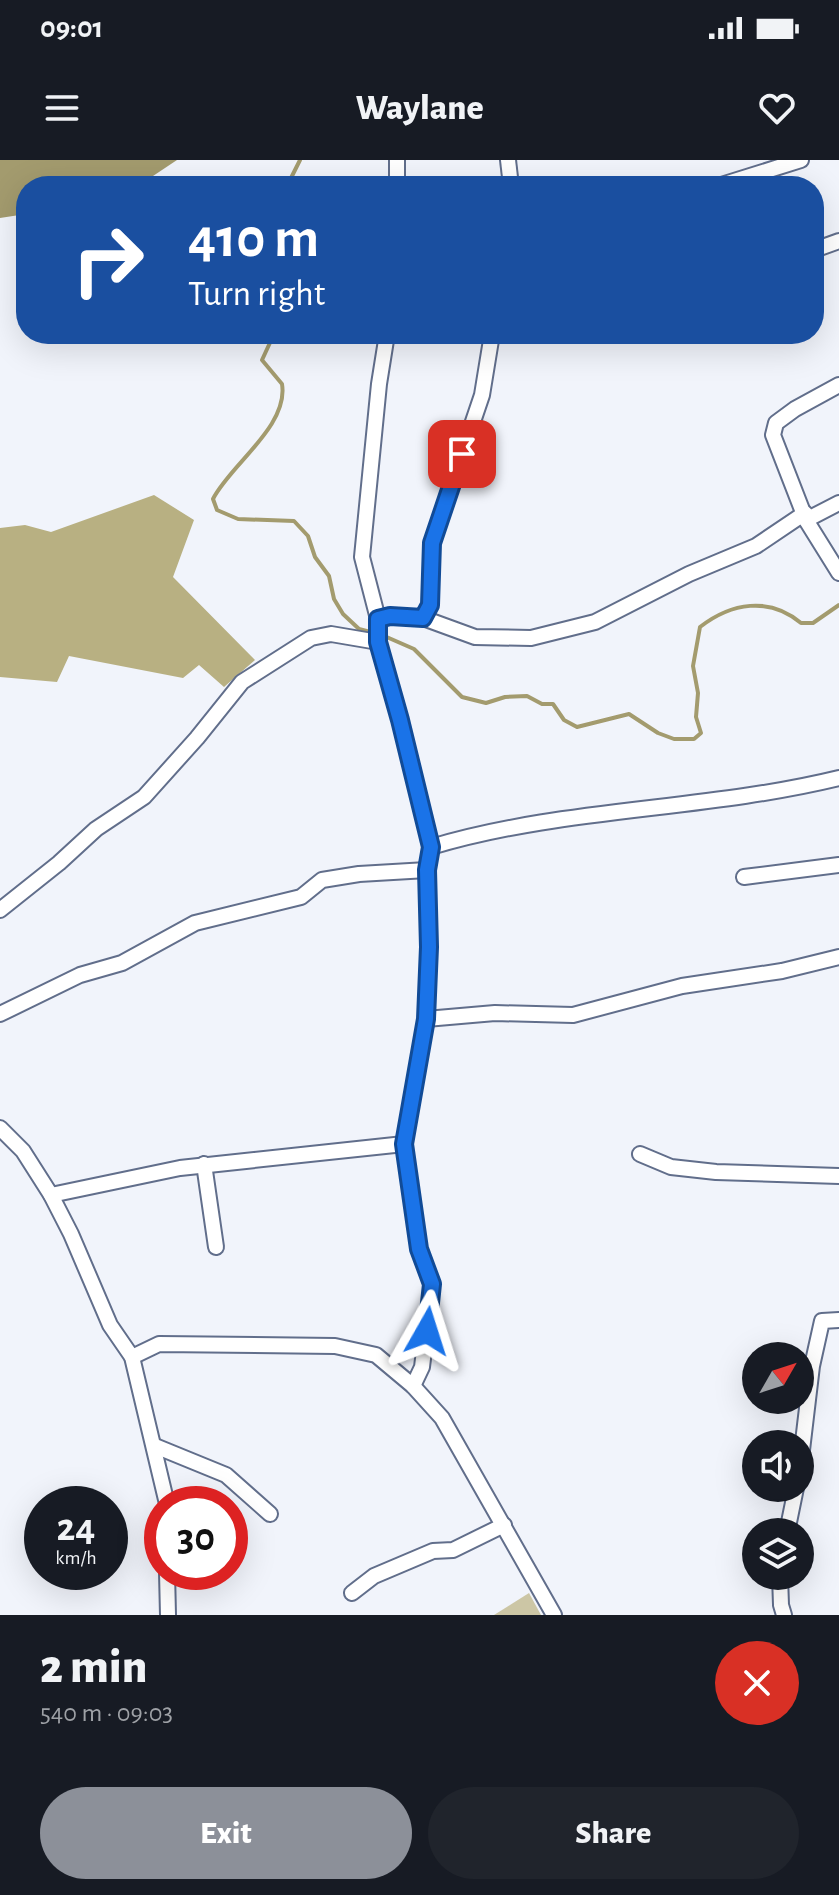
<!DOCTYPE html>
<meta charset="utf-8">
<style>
:root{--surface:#171b24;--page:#20242c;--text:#f1f3f6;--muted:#9ea1a6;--accent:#8c9099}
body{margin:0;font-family:"Alegreya Sans",sans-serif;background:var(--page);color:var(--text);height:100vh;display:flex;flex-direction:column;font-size:30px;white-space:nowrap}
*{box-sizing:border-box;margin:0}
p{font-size:26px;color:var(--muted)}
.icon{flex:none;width:44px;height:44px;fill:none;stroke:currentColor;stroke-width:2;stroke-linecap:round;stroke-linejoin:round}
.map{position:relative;height:1455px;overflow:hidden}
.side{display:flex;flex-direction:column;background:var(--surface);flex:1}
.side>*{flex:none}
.top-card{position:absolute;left:16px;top:16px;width:808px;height:168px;border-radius:32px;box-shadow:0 8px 32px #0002;background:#1a4fa0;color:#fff;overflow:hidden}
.needle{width:52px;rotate:51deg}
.tools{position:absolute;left:742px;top:1182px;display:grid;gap:16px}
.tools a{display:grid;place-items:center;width:72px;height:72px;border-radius:50%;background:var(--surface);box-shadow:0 8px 32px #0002;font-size:40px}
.speed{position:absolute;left:24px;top:1326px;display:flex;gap:16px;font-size:40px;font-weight:700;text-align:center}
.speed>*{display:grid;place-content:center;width:104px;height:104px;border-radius:50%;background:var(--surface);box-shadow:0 8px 32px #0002;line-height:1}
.speed small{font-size:20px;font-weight:400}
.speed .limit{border:12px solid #d22;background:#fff;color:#111}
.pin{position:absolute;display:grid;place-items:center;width:68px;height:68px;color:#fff;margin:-34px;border-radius:16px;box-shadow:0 4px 12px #0006}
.me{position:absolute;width:88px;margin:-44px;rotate:6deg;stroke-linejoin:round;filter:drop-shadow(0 0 6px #0008)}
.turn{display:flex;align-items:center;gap:28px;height:168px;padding:0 40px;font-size:36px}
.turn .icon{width:104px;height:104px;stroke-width:2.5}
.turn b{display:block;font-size:56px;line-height:68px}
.round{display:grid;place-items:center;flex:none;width:84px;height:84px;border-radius:42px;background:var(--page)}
.overview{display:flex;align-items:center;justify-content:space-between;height:136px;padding:0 40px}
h1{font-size:48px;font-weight:800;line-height:60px}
.action{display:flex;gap:16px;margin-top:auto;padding:16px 40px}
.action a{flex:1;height:92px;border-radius:48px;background:var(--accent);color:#fff;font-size:32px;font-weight:800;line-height:92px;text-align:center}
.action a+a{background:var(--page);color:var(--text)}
.status{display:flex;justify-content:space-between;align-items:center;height:56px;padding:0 40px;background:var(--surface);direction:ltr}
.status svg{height:22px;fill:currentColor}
header{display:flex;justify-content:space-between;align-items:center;height:104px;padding:0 40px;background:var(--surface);font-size:36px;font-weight:800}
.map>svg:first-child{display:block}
.green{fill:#ccc6a5}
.forest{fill:#b8b082}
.water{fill:#a39b6e}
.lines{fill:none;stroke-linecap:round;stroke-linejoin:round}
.stream{stroke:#a39b6e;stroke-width:4}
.minor-casing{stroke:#616e8b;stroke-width:18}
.minor{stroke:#fff;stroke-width:14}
.route-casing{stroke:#114b97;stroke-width:20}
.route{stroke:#1a73e8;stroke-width:14}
</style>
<div class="status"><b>09:01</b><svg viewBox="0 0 49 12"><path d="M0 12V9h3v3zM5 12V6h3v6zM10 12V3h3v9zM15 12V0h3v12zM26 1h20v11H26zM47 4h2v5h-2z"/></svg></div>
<header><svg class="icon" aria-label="menu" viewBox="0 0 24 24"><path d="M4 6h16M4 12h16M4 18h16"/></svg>Waylane<svg class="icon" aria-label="heart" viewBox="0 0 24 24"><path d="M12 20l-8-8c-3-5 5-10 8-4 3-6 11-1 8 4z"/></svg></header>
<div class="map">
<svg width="839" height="1455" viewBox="0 0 839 1455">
<rect width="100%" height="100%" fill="#f1f4fb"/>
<polygon class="green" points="529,1433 541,1455 494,1455"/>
<polygon class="forest" points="154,335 194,360 173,417 255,500 224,527 199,505 183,518 69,496 57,522 0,517 0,368 25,365 51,372"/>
<polygon class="water" points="0,0 177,0 138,26 26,26 26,54 0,58"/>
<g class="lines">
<g class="stream">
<polyline points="287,26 300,0"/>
<path d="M 274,174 L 262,200 L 282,224 C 289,266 230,305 213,339 L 217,350 L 238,359 L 294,361 L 308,376 L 315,397 L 329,416 L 334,439 L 343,454 L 359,469 L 374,473"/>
<path d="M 382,475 L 414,489 L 462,537 L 486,543 L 505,537 L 527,536 L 542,544 L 553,544 L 564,560 L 577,567 L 629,554 L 658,573 L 674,579 L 694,579 L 701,573 L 696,557 L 698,533 L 693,506 L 700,467 C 731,443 769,436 801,463 L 813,463 L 839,445"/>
</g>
<g class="minor-casing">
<g id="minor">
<polyline points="397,0 397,26"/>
<polyline points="508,0 511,26"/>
<polyline points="718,26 801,0"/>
<polyline points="814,90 839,81"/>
<polyline points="387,174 379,224 362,397 378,459 378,482 400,560 431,687 427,710 429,787 426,859 404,984 419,1089 432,1124 422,1207 413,1226"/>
<polyline points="839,225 795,249 776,263 773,275 806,360 839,413"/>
<polyline points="806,360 839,343"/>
<polyline points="423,458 430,445 432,383 482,235 492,174"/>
<polyline points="378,459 390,456 423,458 475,477 531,478 595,462 689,414 756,386 805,353"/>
<path d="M 431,687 C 564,647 704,651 839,618"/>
<polyline points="744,717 839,705"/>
<polyline points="0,750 59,703 96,669 144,637 197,578 242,522 311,478 331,474 378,482"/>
<polyline points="0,854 80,815 122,803 195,763 301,737 322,720 359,714 427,710"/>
<polyline points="426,859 495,853 573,855 682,826 782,811 839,797"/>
<polyline points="0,968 23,991 51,1035 71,1074 110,1165 132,1197 167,1344"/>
<polyline points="640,994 671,1007 716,1012 839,1016"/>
<polyline points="204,1004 216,1087"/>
<polyline points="51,1035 180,1008 404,984"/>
<polyline points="132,1197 159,1184 335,1186 376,1195 413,1226 442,1258 554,1455"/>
<polyline points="155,1286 226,1315 270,1354"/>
<polyline points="800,1307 812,1206 822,1161 839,1160"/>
<polyline points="787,1372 796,1328"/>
<polyline points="167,1412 168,1455"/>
<polyline points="780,1416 781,1445 784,1455"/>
<polyline points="352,1433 374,1416 433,1391 453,1390 504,1365"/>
</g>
</g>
<use href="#minor" class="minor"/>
</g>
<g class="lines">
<g class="route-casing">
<polyline id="route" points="427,1171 432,1124 419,1089 404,984 426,859 429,787 427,710 431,687 400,560 378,482 378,459 390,456 423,458 430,445 432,383 462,294"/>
</g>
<use href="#route" class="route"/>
</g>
</svg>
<div class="tools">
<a><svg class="needle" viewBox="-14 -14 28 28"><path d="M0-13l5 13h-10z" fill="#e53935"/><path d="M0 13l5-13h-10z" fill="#9ea1a6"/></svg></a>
<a><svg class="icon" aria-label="sound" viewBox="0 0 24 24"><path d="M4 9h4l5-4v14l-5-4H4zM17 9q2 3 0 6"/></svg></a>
<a><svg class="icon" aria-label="layers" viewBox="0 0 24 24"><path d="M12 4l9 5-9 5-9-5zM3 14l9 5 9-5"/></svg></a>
</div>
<div class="speed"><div>24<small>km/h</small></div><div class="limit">30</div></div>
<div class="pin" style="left:462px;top:294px;background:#d93025"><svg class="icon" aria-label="arrive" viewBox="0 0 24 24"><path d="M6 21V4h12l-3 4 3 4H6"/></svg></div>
<svg class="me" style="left:427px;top:1171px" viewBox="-20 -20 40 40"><path d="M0-17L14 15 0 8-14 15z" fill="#1a73e8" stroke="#fff" stroke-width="4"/></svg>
<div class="top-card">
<div class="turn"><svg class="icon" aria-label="right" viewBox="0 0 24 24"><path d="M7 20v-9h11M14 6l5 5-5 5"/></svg><div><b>410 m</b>Turn right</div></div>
</div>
</div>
<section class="side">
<div class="overview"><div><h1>2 min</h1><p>540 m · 09:03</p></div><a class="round" style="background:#d93025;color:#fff"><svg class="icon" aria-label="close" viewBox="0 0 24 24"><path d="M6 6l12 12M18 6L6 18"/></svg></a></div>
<div class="action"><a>Exit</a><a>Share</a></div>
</section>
